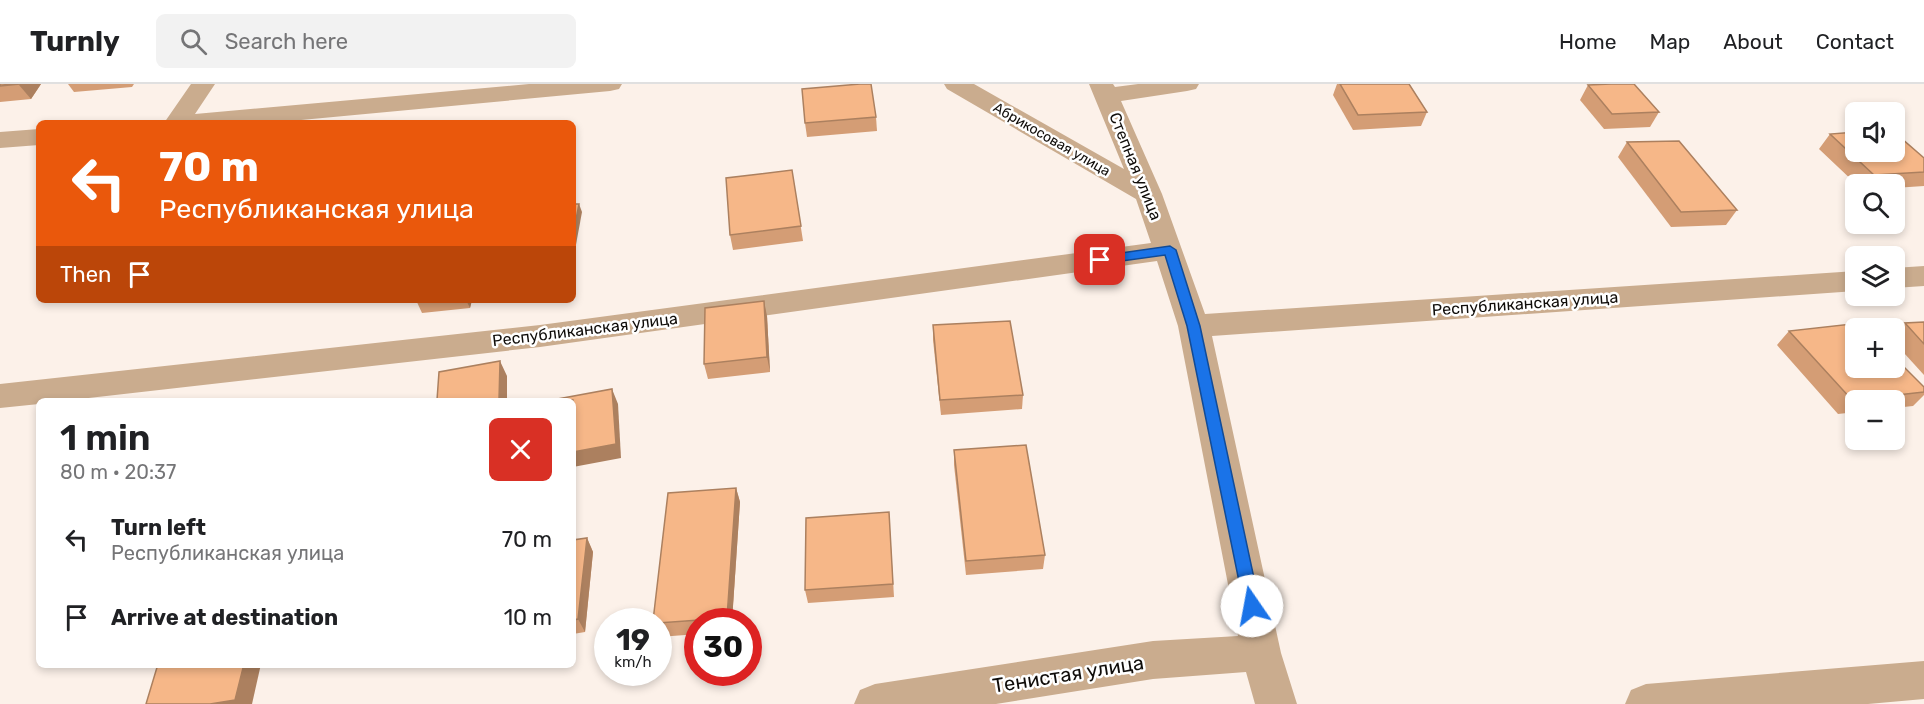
<!DOCTYPE html>
<meta charset="utf-8">
<style>
:root{--surface:#fff;--page:#f2f2f2;--text:#202124;--muted:#757577;--line:#e0e0e0}
body{margin:0;font-family:Rubik,sans-serif;background:var(--page);color:var(--text);height:100vh;display:flex;flex-direction:column;font-size:22px;white-space:nowrap}
*{box-sizing:border-box;margin:0}
p{font-size:20px;color:var(--muted)}
.icon{flex:none;width:33px;height:33px;fill:none;stroke:currentColor;stroke-width:2;stroke-linecap:round;stroke-linejoin:round}
.map{position:relative;flex:1;overflow:hidden}
.drawer{position:absolute;left:36px;top:314px;width:540px;height:270px;display:flex;flex-direction:column;background:var(--surface);border-radius:9px;box-shadow:0 3px 9px #0003}
.drawer>*{flex:none}
.guide{position:absolute;left:36px;top:36px;width:540px;height:183px;border-radius:9px;box-shadow:0 3px 9px #0003;background:#ea580c;color:#fff;overflow:hidden}
.tools{position:absolute;left:1845px;top:18px;display:grid;gap:12px}
.tools a{display:grid;place-items:center;width:60px;height:60px;border-radius:9px;background:var(--surface);box-shadow:0 3px 9px #0003;font-size:30px}
.speed{position:absolute;left:594px;top:524px;display:flex;gap:12px;font-size:30px;font-weight:700;text-align:center}
.speed>*{display:grid;place-content:center;width:78px;height:78px;border-radius:50%;background:var(--surface);box-shadow:0 3px 9px #0003;line-height:1}
.speed small{font-size:15px;font-weight:400}
.speed .limit{border:9px solid #d22;background:#fff;color:#111}
.pin{position:absolute;display:grid;place-items:center;width:51px;height:51px;color:#fff;margin:-26px;border-radius:12px;box-shadow:0 3px 9px #0006}
.me{position:absolute;width:66px;margin:-33px;rotate:348deg;stroke-linejoin:round;filter:drop-shadow(0 0 4px #0008)}
.turn{display:flex;align-items:center;gap:21px;height:126px;padding:0 24px;font-size:27px}
.turn .icon{width:78px;height:78px;stroke-width:2.5}
.turn b{display:block;font-size:42px;line-height:51px}
.then{display:flex;align-items:center;height:57px;padding:0 24px;background:#0003;gap:12px;font-size:22px}
.round{display:grid;place-items:center;flex:none;width:63px;height:63px;border-radius:9px;background:var(--page)}
.head{display:flex;align-items:center;justify-content:space-between;height:102px;padding:0 24px}
h1{font-size:36px;font-weight:600;line-height:45px}
ul{padding:0;list-style:none}
li{display:flex;align-items:center;gap:18px;height:78px;padding:0 24px}
li div{flex:1}
li b{display:block;font-size:22px}
li em{font-style:normal}
header{display:flex;align-items:center;gap:36px;box-sizing:border-box;height:84px;padding:0 30px;background:var(--surface);border-bottom:2px solid var(--line)}
header strong{font-size:28px}
nav{display:flex;gap:33px;margin-inline-start:auto;font-size:21px}
.search{width:420px;height:54px;background:var(--page);display:flex;align-items:center;gap:15px;box-sizing:border-box;padding:0 21px;border-radius:9px;color:var(--muted);font-size:22px}
.map>svg:first-child{display:block}
.lines{fill:none;stroke-linecap:round;stroke-linejoin:round}
.street{fill:#caac8e;fill-rule:evenodd}
.wall{fill:#d49d75}
.shaded-wall{fill:#ac805f}
.building{fill:#f6b788;stroke:#ac805f;stroke-width:1.5}
.route{fill:#1a73e8;stroke:#114b97;stroke-width:1.5}
.labels{text-anchor:middle;stroke-width:5;stroke-linejoin:round;paint-order:stroke}
.far-street-label{font-size:14px;fill:#100d0a;stroke:#fff}
.street-label{font-size:16px;fill:#100d0a;stroke:#fff}
.near-street-label{font-size:20px;fill:#100d0a;stroke:#fff}
</style>
<header>
<strong>Turnly</strong>
<div class="search"><svg class="icon" aria-label="search" viewBox="0 0 24 24"><circle cx="10" cy="10" r="6"/><path d="M15 15l6 6"/></svg>Search here</div>
<nav><a>Home</a><a>Map</a><a>About</a><a>Contact</a></nav>
</header>
<div class="map">
<svg width="1924" height="620" viewBox="0 0 1924 620">
<rect width="100%" height="100%" fill="#fcf1e9"/>
<g class="lines">
<g class="street">
<polygon points="191,0 215,0 195,30 529,0 622,0 619,5 610,7 269,39 164,39"/>
<polygon points="944,0 974,0 1124,85 1089,0 1113,0 1115,3 1138,0 1199,0 1196,5 1187,7 1121,17 1162,110 1205,230 1856,187 1856,207 1212,252 1281,569 1297,620 1255,620 1246,588 1153,595 996,620 854,620 860,606 875,600 1153,557 1238,552 1178,242 1157,177 540,263 71,316 39,316 39,320 0,324 0,300 540,241 1151,159 1136,115 947,5"/>
<polygon points="39,45 39,61 0,64 0,48"/>
<polygon points="1924,182 1924,202 1894,204 1894,184"/>
<polygon points="1924,577 1924,615 1868,620 1625,620 1631,606 1646,600"/>
</g>
</g>
<g class="wall">
<polygon points="0,0 41,0 31,15 0,18"/>
<polygon points="68,0 134,0 132,3 74,8"/>
<polygon points="1337,0 1409,0 1427,28 1421,42 1353,46 1333,11"/>
<polygon points="1588,1 1659,28 1650,43 1604,45 1580,16"/>
<polygon points="876,33 877,47 807,53 805,39"/>
<polygon points="1830,50 1924,74 1924,102 1894,104 1894,100 1856,100 1819,65"/>
<polygon points="1627,58 1737,126 1726,141 1671,143 1618,73"/>
<polygon points="792,86 803,157 733,166 730,151"/>
<polygon points="416,216 472,216 470,224 422,229"/>
<polygon points="767,232 770,288 708,295 704,280"/>
<polygon points="1924,238 1924,291 1894,258 1894,249 1905,239"/>
<polygon points="933,241 1023,311 1022,325 941,331 933,256"/>
<polygon points="1789,247 1924,303 1924,311 1913,322 1894,324 1894,316 1856,316 1856,328 1838,330 1777,261"/>
<polygon points="954,366 1045,471 1043,485 966,491 954,381"/>
<polygon points="736,404 740,418 732,537 698,537 698,550 659,553 658,537"/>
<polygon points="889,428 894,513 808,519 805,506"/>
<polygon points="587,454 593,468 585,548 573,550 573,456"/>
</g>
<g class="shaded-wall">
<polygon points="20,0 41,0 31,15 19,1"/>
<polygon points="579,120 582,128 575,166 573,162 573,151"/>
<polygon points="466,216 472,216 470,224"/>
<polygon points="764,217 767,232 770,288 767,273"/>
<polygon points="500,277 507,292 507,316 499,316"/>
<polygon points="612,305 618,320 621,374 573,383 573,368"/>
<polygon points="736,404 740,418 732,537 728,537 727,534"/>
<polygon points="587,454 593,468 585,548 578,535"/>
<polygon points="244,580 261,580 252,620 210,620"/>
</g>
<g class="building">
<polygon points="0,0 20,0 0,2"/>
<polygon points="860,0 871,0 876,33 805,39 802,5"/>
<polygon points="1340,0 1409,0 1427,28 1358,31"/>
<polygon points="1611,0 1634,0 1659,28 1612,30 1588,1"/>
<polygon points="1856,48 1856,68 1894,68 1894,48 1924,74 1924,88 1874,91 1830,50"/>
<polygon points="1679,57 1737,126 1681,128 1627,58"/>
<polygon points="792,86 801,142 730,151 726,94"/>
<polygon points="573,120 579,120 573,151"/>
<polygon points="764,217 767,273 704,280 705,224"/>
<polygon points="1010,237 1023,311 940,316 933,241"/>
<polygon points="1924,238 1924,260 1905,239"/>
<polygon points="1861,239 1866,244 1856,244 1856,284 1894,284 1894,273 1924,303 1924,308 1852,316 1789,247"/>
<polygon points="500,277 499,316 437,316 439,288"/>
<polygon points="612,305 616,360 573,368 573,316 552,316"/>
<polygon points="1026,361 1045,471 966,477 954,366"/>
<polygon points="736,404 727,534 658,539 658,537 653,537 668,409"/>
<polygon points="889,428 893,500 805,506 806,434"/>
<polygon points="587,454 578,535 573,536 573,456"/>
<polygon points="158,580 244,580 235,616 210,620 146,620"/>
</g>
<polygon class="route" points="1170,162 1176,166 1200,242 1260,522 1257,527 1252,529 1246,527 1244,522 1187,242 1165,171 1100,180 1093,176 1100,172"/>
<g class="labels">
<g class="far-street-label">
<text transform="translate(1052 55) rotate(30)" y="5">Абрикосовая улица</text>
</g>
<g class="street-label">
<text transform="translate(1136 82) rotate(68)" y="6">Степная улица</text>
<text transform="translate(1525 219) rotate(-4)" y="6">Республиканская улица</text>
<text transform="translate(585 245) rotate(-7)" y="6">Республиканская улица</text>
</g>
<g class="near-street-label">
<text transform="translate(1068 590) rotate(-9)" y="7">Тенистая улица</text>
</g>
</g>
</svg>
<div class="tools">
<a><svg class="icon" aria-label="sound" viewBox="0 0 24 24"><path d="M4 9h4l5-4v14l-5-4H4zM17 9q2 3 0 6"/></svg></a>
<a><svg class="icon" aria-label="search" viewBox="0 0 24 24"><circle cx="10" cy="10" r="6"/><path d="M15 15l6 6"/></svg></a>
<a><svg class="icon" aria-label="layers" viewBox="0 0 24 24"><path d="M12 4l9 5-9 5-9-5zM3 14l9 5 9-5"/></svg></a>
<a>+</a>
<a>−</a>
</div>
<div class="speed"><div>19<small>km/h</small></div><div class="limit">30</div></div>
<div class="pin" style="left:1100px;top:176px;background:#d93025"><svg class="icon" aria-label="arrive" viewBox="0 0 24 24"><path d="M6 21V4h12l-3 4 3 4H6"/></svg></div>
<svg class="me" style="left:1252px;top:522px" viewBox="-20 -20 40 40"><circle r="19" fill="#fff"/><path d="M0-13L10 11 0 6-10 11z" fill="#1a73e8"/></svg>
<div class="guide">
<div class="turn"><svg class="icon" aria-label="left" viewBox="0 0 24 24"><path d="M17 20v-9H6M10 6l-5 5 5 5"/></svg><div><b>70 m</b>Республиканская улица</div></div>
<div class="then">Then<svg class="icon" aria-label="arrive" viewBox="0 0 24 24"><path d="M6 21V4h12l-3 4 3 4H6"/></svg></div>
</div>
<section class="drawer">
<div class="head"><div><h1>1 min</h1><p>80 m · 20:37</p></div><a class="round" style="background:#d93025;color:#fff"><svg class="icon" aria-label="close" viewBox="0 0 24 24"><path d="M6 6l12 12M18 6L6 18"/></svg></a></div>
<ul>
<li><svg class="icon" aria-label="left" viewBox="0 0 24 24"><path d="M17 20v-9H6M10 6l-5 5 5 5"/></svg><div><b>Turn left</b><p>Республиканская улица</p></div><em>70 m</em></li>
<li><svg class="icon" aria-label="arrive" viewBox="0 0 24 24"><path d="M6 21V4h12l-3 4 3 4H6"/></svg><div><b>Arrive at destination</b></div><em>10 m</em></li>
</ul>
</section>
</div>
